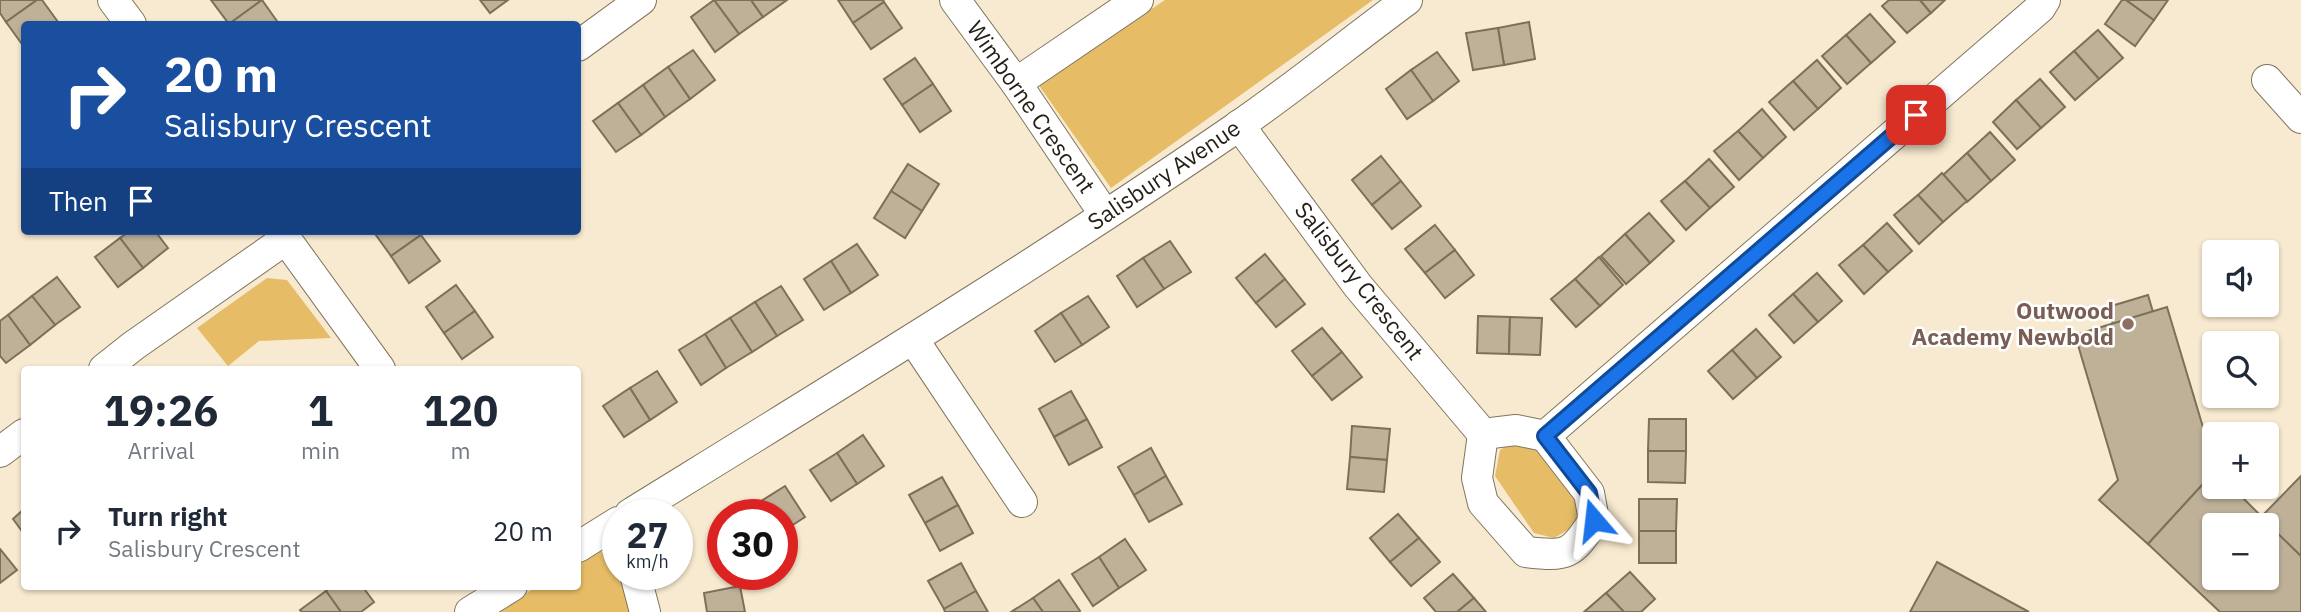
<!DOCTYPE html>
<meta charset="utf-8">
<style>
:root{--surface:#fff;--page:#f2f2f3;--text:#1f2937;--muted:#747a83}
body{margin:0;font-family:"IBM Plex Sans",sans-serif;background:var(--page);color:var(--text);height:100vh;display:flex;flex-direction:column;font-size:26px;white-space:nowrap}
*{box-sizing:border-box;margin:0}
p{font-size:23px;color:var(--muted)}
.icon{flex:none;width:38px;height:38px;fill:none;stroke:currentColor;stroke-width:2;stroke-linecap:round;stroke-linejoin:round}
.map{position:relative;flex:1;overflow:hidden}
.details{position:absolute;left:21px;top:366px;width:560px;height:224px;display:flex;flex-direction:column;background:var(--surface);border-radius:7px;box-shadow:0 2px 5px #0004}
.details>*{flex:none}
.guide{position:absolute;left:21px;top:21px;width:560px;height:214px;border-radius:7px;box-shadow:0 2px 5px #0004;background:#1a4fa0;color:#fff;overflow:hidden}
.tools{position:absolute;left:2202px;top:240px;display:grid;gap:14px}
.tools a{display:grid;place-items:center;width:77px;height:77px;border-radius:7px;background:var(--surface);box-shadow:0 2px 5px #0004;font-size:35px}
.speed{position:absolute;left:602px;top:499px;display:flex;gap:14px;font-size:35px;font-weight:700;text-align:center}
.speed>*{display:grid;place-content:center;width:91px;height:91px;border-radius:50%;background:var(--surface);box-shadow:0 2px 5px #0004;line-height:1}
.speed small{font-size:18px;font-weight:400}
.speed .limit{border:10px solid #d22;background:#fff;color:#111}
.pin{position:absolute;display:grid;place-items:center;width:60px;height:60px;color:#fff;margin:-30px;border-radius:14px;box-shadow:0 4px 10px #0006}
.me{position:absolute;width:77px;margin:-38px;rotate:343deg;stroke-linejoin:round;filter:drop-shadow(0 0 5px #0008)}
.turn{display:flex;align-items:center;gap:24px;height:147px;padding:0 28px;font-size:32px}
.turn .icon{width:91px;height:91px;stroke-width:2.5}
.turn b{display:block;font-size:49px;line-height:60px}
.then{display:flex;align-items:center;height:66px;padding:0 28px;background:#0003;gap:14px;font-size:26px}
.eta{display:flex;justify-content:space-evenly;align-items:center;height:119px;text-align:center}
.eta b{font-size:42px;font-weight:800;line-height:49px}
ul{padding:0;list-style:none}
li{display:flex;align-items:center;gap:21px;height:91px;padding:0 28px}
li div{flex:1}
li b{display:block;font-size:26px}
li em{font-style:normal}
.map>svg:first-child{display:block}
.green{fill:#e6bc66}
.building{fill:#beb198;stroke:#7c7058;stroke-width:2;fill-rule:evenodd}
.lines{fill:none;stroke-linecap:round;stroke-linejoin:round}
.minor-casing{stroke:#81755d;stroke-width:32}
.minor{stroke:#fff;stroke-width:30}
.route-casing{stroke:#114b97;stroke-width:18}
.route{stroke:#1a73e8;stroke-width:12}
.education-dot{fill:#8d6e63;stroke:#fff;stroke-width:2.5}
.labels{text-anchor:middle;stroke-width:5;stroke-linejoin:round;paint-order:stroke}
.street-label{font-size:23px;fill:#241f15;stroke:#fff}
.education-label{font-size:23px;font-weight:bold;fill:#785e54;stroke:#fff;text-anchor:end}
</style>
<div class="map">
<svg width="2301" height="612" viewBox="0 0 2301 612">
<rect width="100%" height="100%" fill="#f8ead0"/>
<g class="green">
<polygon points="1165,0 1373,0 1111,188 1038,84"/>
<polygon points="267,278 287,280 331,338 259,341 228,366 197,328"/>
<polygon points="1513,442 1535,445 1576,499 1579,516 1568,530 1554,538 1534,533 1495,476 1500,450"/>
<polygon points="599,550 618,565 618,574 626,574 634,612 496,612 538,586 578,586 578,563"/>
</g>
<g class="building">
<polygon points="0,0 37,0 6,22 0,13"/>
<polygon points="37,0 42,0 58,22 55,24 24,24 24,47 6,22"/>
<polygon points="211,0 262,0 229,24"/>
<polygon points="262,0 279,24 229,24"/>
<polygon points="480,0 508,0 490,13"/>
<polygon points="714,0 751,0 763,17 739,34"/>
<polygon points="714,0 739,34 715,52 691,17"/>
<polygon points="751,0 787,0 763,17"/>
<polygon points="838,0 883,0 884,2 853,23"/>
<polygon points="1889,0 1920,0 1931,13 1907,33 1882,6"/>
<polygon points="1920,0 1945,0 1931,13"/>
<polygon points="2122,0 2126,0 2154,20 2135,46 2105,24"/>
<polygon points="2126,0 2168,0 2154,20"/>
<polygon points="884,2 902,28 871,49 853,23"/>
<polygon points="1870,14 1895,42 1871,63 1846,35"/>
<polygon points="1529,22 1535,59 1504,65 1498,28"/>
<polygon points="1498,28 1504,65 1473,70 1466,33"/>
<polygon points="2098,30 2123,58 2099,79 2074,51"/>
<polygon points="1846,35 1871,63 1847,84 1822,56"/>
<polygon points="693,50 715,80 690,99 668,67"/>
<polygon points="2074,51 2099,79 2075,100 2050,72"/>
<polygon points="1437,52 1459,81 1433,101 1411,70"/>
<polygon points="915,58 933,84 902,105 884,79"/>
<polygon points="1817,60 1841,88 1818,109 1793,81"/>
<polygon points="668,67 690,99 665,117 643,85"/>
<polygon points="1411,70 1433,101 1407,119 1386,89"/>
<polygon points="2040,79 2065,107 2041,128 2016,100"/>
<polygon points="1793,81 1818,109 1794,130 1769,102"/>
<polygon points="933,84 951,111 920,132 902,105"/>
<polygon points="643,85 665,117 641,135 618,103"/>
<polygon points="2016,100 2041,128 2017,149 1993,122"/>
<polygon points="618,103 641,135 616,152 593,121"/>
<polygon points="1762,109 1786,137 1763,158 1738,131"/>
<polygon points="1738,131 1763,158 1739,180 1714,151"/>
<polygon points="1990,132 2015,160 1991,181 1967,153"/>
<polygon points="1967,153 1991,181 1967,202 1943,175"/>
<polygon points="1381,156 1401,181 1372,205 1352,180"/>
<polygon points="1709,159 1734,187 1710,208 1685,181"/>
<polygon points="908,164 939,184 922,211 891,191"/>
<polygon points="1942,173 1967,201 1943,222 1918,195"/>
<polygon points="1401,181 1421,206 1392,229 1372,205"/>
<polygon points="1685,181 1710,208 1686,230 1661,201"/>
<polygon points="891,191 922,211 905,238 874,218"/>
<polygon points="1918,195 1943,222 1919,244 1894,215"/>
<polygon points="1649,213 1674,241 1650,263 1625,234"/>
<polygon points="1887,223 1912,251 1888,272 1863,245"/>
<polygon points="1435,225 1455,250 1425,273 1405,249"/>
<polygon points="130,231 155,231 168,248 143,268 120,238"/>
<polygon points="373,231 419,231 421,235 391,256"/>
<polygon points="1625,234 1650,263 1626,284 1601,256"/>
<polygon points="421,235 440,261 409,283 391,256"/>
<polygon points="120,238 143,268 118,287 95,257"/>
<polygon points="1170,241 1191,272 1164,289 1143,258"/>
<polygon points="857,244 878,275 851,293 831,261"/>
<polygon points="1863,245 1888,272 1864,294 1839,265"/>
<polygon points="1455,250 1474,275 1445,298 1425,273"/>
<polygon points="1265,254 1285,279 1256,303 1236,278"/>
<polygon points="1599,257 1623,285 1600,306 1575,279"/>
<polygon points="1143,258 1164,289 1137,307 1117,276"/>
<polygon points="831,261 851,293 824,310 804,279"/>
<polygon points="1817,273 1842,301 1818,322 1793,294"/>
<polygon points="57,277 80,307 55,325 32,296"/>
<polygon points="1285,279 1305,304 1276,327 1256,303"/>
<polygon points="1575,279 1600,306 1576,327 1551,299"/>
<polygon points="456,285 475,311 444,333 426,307"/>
<polygon points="781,286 803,320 777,336 755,302"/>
<polygon points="1793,294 1818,322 1794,343 1769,315"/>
<polygon points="2148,295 2153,312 2113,324 2108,307"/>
<polygon points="32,296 55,325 30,345 8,315"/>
<polygon points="1088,296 1109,327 1082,345 1061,313"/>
<polygon points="755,302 777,336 752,352 730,318"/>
<polygon points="2167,307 2214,464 2214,472 2148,544 2099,500 2118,480 2075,335"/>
<polygon points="475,311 493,337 462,359 444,333"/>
<polygon points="1061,313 1082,345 1055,362 1035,331"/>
<polygon points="8,315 30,345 6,363 0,356 0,321"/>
<polygon points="1478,316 1510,317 1509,354 1477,353"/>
<polygon points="1510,317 1542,318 1540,355 1509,354"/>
<polygon points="730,318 752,352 726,368 705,334"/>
<polygon points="1322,328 1342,352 1312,376 1292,351"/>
<polygon points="1756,329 1781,357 1757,378 1732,350"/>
<polygon points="705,334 726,368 701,385 679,350"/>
<polygon points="1732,350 1757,378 1733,399 1708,371"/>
<polygon points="1342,352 1362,377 1332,400 1312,376"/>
<polygon points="657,371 677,402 650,420 630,388"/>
<polygon points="630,388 650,420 624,437 603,406"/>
<polygon points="1071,391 1087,419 1054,437 1039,409"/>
<polygon points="1087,419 1102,447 1069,465 1054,437"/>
<polygon points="1649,419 1686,419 1686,451 1648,451"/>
<polygon points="1352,426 1390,429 1387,460 1350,457"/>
<polygon points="863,435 884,466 857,484 837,453"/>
<polygon points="1151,448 1166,476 1134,495 1118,467"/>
<polygon points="1648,451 1686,451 1685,483 1648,482"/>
<polygon points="837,453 857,484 831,501 810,470"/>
<polygon points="1350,457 1387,460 1384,492 1347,489"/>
<path d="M 2214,472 L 2214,486 L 2231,486 L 2301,556 L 2301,612 L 2220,612 L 2148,544 ZM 2214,525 L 2266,525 L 2266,578 L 2214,578 Z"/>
<polygon points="1166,476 1182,504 1149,522 1134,495"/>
<polygon points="2301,476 2301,556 2261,517"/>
<polygon points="942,477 958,505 925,523 909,495"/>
<polygon points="785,486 805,517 782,532 782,514 766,514 758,503"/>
<polygon points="1639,499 1677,499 1676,531 1639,531"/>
<polygon points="758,503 766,514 741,514"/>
<polygon points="958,505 973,533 940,551 925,523"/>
<polygon points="24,509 24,534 13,519"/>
<polygon points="1398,514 1419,538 1390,562 1370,538"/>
<rect x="1639" y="531" width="37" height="32"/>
<polygon points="1419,538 1440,562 1411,586 1390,562"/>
<polygon points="1125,539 1146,570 1119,588 1099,557"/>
<polygon points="0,549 17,570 0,583"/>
<polygon points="1099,557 1119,588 1093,606 1072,574"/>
<polygon points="1937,562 2029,612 1910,612"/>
<polygon points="961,563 976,591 944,609 928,581"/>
<polygon points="1630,572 1655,599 1641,612 1624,612 1606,593"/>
<polygon points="1453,574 1474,598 1457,612 1436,612 1424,598"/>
<polygon points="1059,580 1080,611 1079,612 1043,612 1033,598"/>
<polygon points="332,586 362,586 374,602 361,612 341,612 326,591"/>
<polygon points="740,586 745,612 707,612 704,593"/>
<polygon points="326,591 341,612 302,612 300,610"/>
<polygon points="976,591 988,612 945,612 944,609"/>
<polygon points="1606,593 1624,612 1584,612"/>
<polygon points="1033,598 1043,612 1011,612"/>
<polygon points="1474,598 1486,612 1457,612"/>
</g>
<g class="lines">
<g class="minor-casing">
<g id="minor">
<polyline points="113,0 131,24"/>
<polyline points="955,0 1016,83 1105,215"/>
<polyline points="578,46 641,0"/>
<polyline points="2267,80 2301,118"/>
<polyline points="1016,83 1138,0"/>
<polyline points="1239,125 1358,286 1483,434 1516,430 1545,436 2040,8 2045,0"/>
<polyline points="280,231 380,369"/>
<polyline points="913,339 1022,502"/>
<polyline points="104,369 133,346 286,239"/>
<path d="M 1483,434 L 1477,478 L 1483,503 L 1526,552 C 1567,557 1572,555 1594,520 L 1589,493 L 1545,436"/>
<polyline points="0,452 24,434"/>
<path d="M 630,514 C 834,388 1039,263 1237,127 C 1295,87 1350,42 1407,0"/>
<polyline points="578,547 618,522"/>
<polyline points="635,574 645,612"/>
<polyline points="470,612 512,586"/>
</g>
</g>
<use href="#minor" class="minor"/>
</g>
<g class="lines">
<g class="route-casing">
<polyline id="route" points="1594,520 1589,493 1545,436 1916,115"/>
</g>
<use href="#route" class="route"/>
</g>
<circle class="education-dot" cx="2128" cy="324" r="7"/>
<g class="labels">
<g class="street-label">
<text transform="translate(1031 107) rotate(55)" y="8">Wimborne Crescent</text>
<text transform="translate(1164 175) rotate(-34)" y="8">Salisbury Avenue</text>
<text transform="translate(1359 281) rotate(52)" y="8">Salisbury Crescent</text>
</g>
<g class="education-label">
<text x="2114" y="319">Outwood<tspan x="2114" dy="26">Academy Newbold</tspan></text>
</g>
</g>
</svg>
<div class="tools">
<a><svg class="icon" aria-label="sound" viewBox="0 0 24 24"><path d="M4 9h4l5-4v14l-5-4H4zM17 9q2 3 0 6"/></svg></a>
<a><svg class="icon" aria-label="search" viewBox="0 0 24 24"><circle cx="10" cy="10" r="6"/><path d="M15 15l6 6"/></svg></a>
<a>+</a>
<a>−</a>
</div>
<div class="speed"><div>27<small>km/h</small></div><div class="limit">30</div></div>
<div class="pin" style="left:1916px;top:115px;background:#d93025"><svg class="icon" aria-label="arrive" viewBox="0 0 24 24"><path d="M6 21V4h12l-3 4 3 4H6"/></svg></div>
<svg class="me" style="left:1594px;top:520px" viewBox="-20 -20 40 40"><path d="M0-17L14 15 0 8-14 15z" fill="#1a73e8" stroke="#fff" stroke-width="4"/></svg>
<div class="guide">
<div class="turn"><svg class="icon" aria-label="right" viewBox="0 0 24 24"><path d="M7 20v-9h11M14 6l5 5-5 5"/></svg><div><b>20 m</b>Salisbury Crescent</div></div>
<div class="then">Then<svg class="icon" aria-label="arrive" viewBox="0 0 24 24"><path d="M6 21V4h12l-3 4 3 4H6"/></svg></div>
</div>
<section class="details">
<div class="eta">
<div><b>19:26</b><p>Arrival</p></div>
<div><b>1</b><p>min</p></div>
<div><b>120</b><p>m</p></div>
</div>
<ul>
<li><svg class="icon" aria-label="right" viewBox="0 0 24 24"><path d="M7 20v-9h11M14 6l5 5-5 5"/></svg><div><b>Turn right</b><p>Salisbury Crescent</p></div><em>20 m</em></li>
</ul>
</section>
</div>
